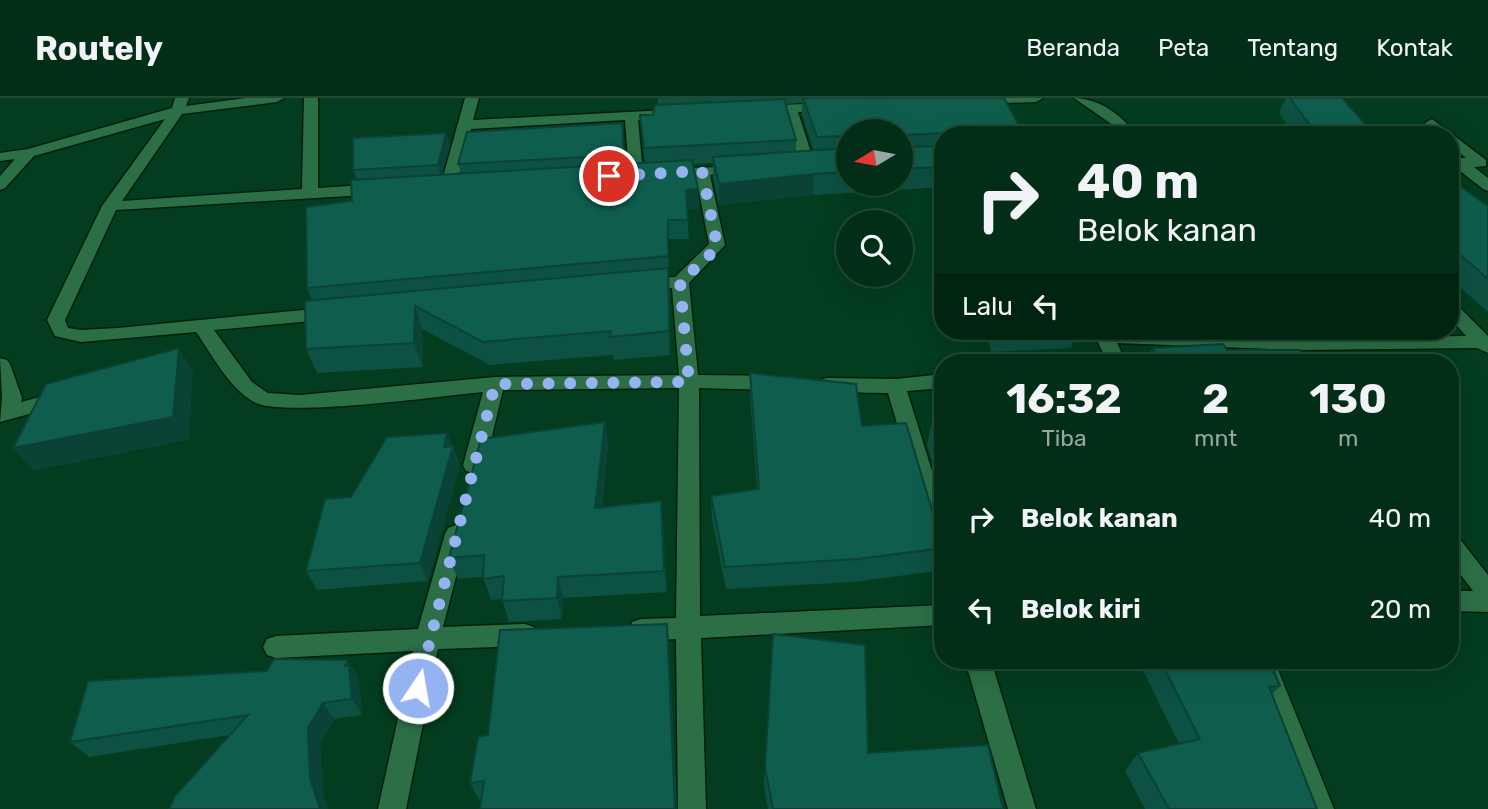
<!DOCTYPE html>
<html lang="id">
<style>
:root{--surface:#022d16;--page:#103923;--text:#f1f3f6;--muted:#96a8a1;--line:#234935}
body{margin:0;font-family:Rubik,sans-serif;background:var(--page);color:var(--text);height:100vh;display:flex;flex-direction:column;font-size:26px;white-space:nowrap}
*{box-sizing:border-box;margin:0}
p{font-size:23px;color:var(--muted)}
.icon{flex:none;width:38px;height:38px;fill:none;stroke:currentColor;stroke-width:2;stroke-linecap:round;stroke-linejoin:round}
.map{position:relative;flex:1;overflow:hidden}
.sheet{position:absolute;left:934px;top:256px;width:525px;height:315px;display:flex;flex-direction:column;background:var(--surface);border-radius:28px;box-shadow:0 7px 28px #0002,0 0 0 2px var(--line)}
.sheet>*{flex:none}
.hud{position:absolute;left:934px;top:28px;width:525px;height:214px;border-radius:28px;box-shadow:0 7px 28px #0002,0 0 0 2px var(--line);background:#022d16;color:var(--text);overflow:hidden}
.needle{width:46px;rotate:260deg}
.tools{position:absolute;left:836px;top:21px;display:grid;gap:14px}
.tools a{display:grid;place-items:center;width:77px;height:77px;border-radius:50%;background:var(--surface);box-shadow:0 7px 28px #0002,0 0 0 2px var(--line);font-size:35px}
.pin{position:absolute;display:grid;place-items:center;width:60px;height:60px;color:#fff;margin:-30px;border:4px solid #fff;border-radius:50%;box-shadow:0 2px 7px #0007}
.me{position:absolute;width:77px;margin:-38px;rotate:12deg;stroke-linejoin:round;filter:drop-shadow(0 0 5px #0008)}
.turn{display:flex;align-items:center;gap:24px;height:147px;padding:0 28px;font-size:32px}
.turn .icon{width:91px;height:91px;stroke-width:2.5}
.turn b{display:block;font-size:49px;line-height:60px}
.then{display:flex;align-items:center;height:66px;padding:0 28px;background:#0003;gap:14px;font-size:26px}
.eta{display:flex;justify-content:space-evenly;align-items:center;height:119px;text-align:center}
.eta b{font-size:42px;font-weight:700;line-height:49px}
ul{padding:0;list-style:none}
li{display:flex;align-items:center;gap:21px;height:91px;padding:0 28px}
li div{flex:1}
li b{display:block;font-size:26px}
li em{font-style:normal}
header{display:flex;align-items:center;gap:42px;box-sizing:border-box;height:98px;padding:0 35px;background:var(--surface);border-bottom:2px solid var(--line)}
header strong{font-size:33px}
nav{display:flex;gap:38px;margin-inline-start:auto;font-size:24px}
.map>svg:first-child{display:block}
.lines{fill:none;stroke-linecap:round;stroke-linejoin:round}
.minor-casing{stroke:#00200c;stroke-width:3}
.minor{fill:#2c6f46;fill-rule:evenodd}
.wall{fill:#0d5142;fill-rule:evenodd}
.shaded-wall{fill:#0a4236}
.building{fill:#0f5e4d;stroke:#0a4236;stroke-width:2}
.route{stroke:#95b2f1;stroke-width:12;stroke-dasharray:0 21.6}
</style>
<header>
<strong>Routely</strong>
<nav><a>Beranda</a><a>Peta</a><a>Tentang</a><a>Kontak</a></nav>
</header>
<div class="map">
<svg width="1488" height="711" viewBox="0 0 1488 711">
<rect width="100%" height="100%" fill="#033c1e"/>
<g class="lines">
<g class="minor-casing">
<g id="minor">
<path d="M 175,0 L 189,0 L 186,8 L 246,0 L 284,0 L 277,4 L 182,16 L 122,103 L 302,91 L 304,0 L 318,0 L 318,90 L 380,86 L 388,91 L 380,96 L 116,112 L 65,222 L 68,230 L 81,232 L 118,230 L 334,209 L 340,211 L 343,215 L 340,219 L 334,221 L 214,232 L 252,284 L 268,295 L 300,297 L 495,279 L 679,277 L 672,190 L 642,191 L 633,186 L 642,181 L 675,179 L 709,146 L 696,78 L 667,79 L 660,75 L 667,71 L 745,68 L 747,71 L 745,74 L 710,77 L 725,147 L 689,185 L 698,277 L 777,278 L 784,280 L 787,285 L 784,290 L 777,292 L 699,290 L 700,518 L 943,507 L 943,527 L 701,540 L 706,711 L 678,711 L 676,541 L 641,543 L 632,540 L 629,532 L 632,524 L 641,521 L 676,520 L 679,290 L 503,292 L 485,367 L 482,373 L 474,375 L 466,373 L 463,367 L 483,294 C 442,298 282,320 254,304 C 228,289 213,258 196,234 L 81,244 L 55,238 L 47,222 L 102,108 L 165,21 L 34,58 L 5,90 L 0,92 L 0,78 L 15,61 L 0,63 L 0,55 L 28,51 L 172,10 Z"/>
<polygon points="465,0 479,0 473,22 667,12 674,16 667,20 638,22 643,76 636,80 629,76 625,22 471,31 457,86 449,91 441,86"/>
<polygon points="971,0 1043,0 1036,4 976,6 971,5"/>
<path d="M 1074,0 C 1097,0 1124,17 1135,37 L 1121,37 L 1117,30 Z"/>
<polygon points="828,5 835,9 833,12 798,14 815,67 808,71 801,67 784,15 759,16 752,12 759,8"/>
<path d="M 1432,21 L 1486,62 L 1486,68 L 1474,69 L 1488,80 L 1488,93 L 1483,91 L 1455,69 L 1451,68 L 1451,60 L 1466,60 L 1451,47 L 1451,37 C 1439,37 1433,35 1425,25 Z"/>
<polygon points="1451,205 1457,207 1488,238 1488,255 1477,250 1296,252 1117,245 1126,264 1107,264 1093,233 1296,240 1466,238 1451,221"/>
<polygon points="0,260 7,262 10,266 22,300 21,304 62,293 69,295 72,300 69,305 0,324 2,300"/>
<polygon points="943,276 943,290 907,293 943,408 943,453 935,450 932,444 888,295 827,294 820,292 817,287 820,282 827,280 896,281"/>
<polygon points="456,427 464,430 467,436 443,529 525,526 534,529 537,537 534,545 525,548 438,551 406,711 378,711 413,553 276,560 267,557 263,549 267,541 276,538 418,531 445,436 448,430"/>
<polygon points="1451,438 1459,440 1488,477 1488,514 1451,513 1451,493 1473,493 1451,464"/>
<polygon points="965,562 991,562 1036,711 1008,711"/>
<polygon points="1248,562 1274,562 1334,711 1306,711"/>
</g>
</g>
<use href="#minor" class="minor"/>
</g>
<g class="wall">
<path d="M 658,0 L 1004,0 L 1024,37 L 943,37 L 943,89 L 813,97 L 719,107 L 713,79 L 713,65 L 693,66 L 698,91 L 699,110 L 687,111 L 689,141 L 669,141 L 669,177 L 668,177 L 670,257 L 614,262 L 613,257 L 490,267 L 422,231 L 423,269 L 317,275 L 306,251 L 312,202 L 307,190 L 352,103 L 357,82 L 353,72 L 450,47 L 442,77 L 461,76 L 458,66 L 623,37 L 625,66 L 645,65 L 640,17 L 653,17 L 658,6 ZM 802,5 L 802,17 L 814,53 L 796,54 L 796,42 L 785,6 ZM 849,33 L 901,33 L 901,86 L 849,86 Z"/>
<polygon points="1286,0 1342,0 1375,37 1294,37 1279,15"/>
<polygon points="1451,82 1488,108 1488,214 1451,181"/>
<polygon points="986,233 1077,233 1071,250 991,254"/>
<polygon points="1152,250 1227,252 1310,264 1146,264"/>
<polygon points="750,275 862,328 935,422 940,430 943,431 943,472 854,484 726,491 712,421 711,398 757,391 750,298"/>
<polygon points="943,323 943,400 927,347 932,324"/>
<polygon points="605,324 608,346 602,409 661,403 663,425 667,494 563,500 562,521 509,524 502,501 491,502 483,479 458,481 449,460"/>
<polygon points="447,335 452,348 453,348 460,367 428,483 317,492 306,473 351,399"/>
<polygon points="667,526 669,545 677,711 480,711 481,701 479,702 470,685 488,637"/>
<polygon points="1138,562 1269,562 1280,588 1272,597 1317,711 1145,711 1125,673 1138,655 1179,646"/>
<polygon points="358,579 357,581 359,584 362,617 334,621 320,645 323,695 230,637 89,659 70,644"/>
<polygon points="868,655 1003,711 768,711 764,689 765,669"/>
</g>
<g class="shaded-wall">
<polygon points="446,35 450,47 441,80 438,67"/>
<polygon points="814,76 813,97 719,107 719,86"/>
<polygon points="698,91 699,110 687,111 689,141 686,92"/>
<polygon points="668,122 669,141 669,177 668,158"/>
<polygon points="668,170 670,193 670,257 669,233"/>
<polygon points="415,208 422,231 423,269 414,245"/>
<polygon points="179,250 193,273 189,342 33,373 13,350"/>
<polygon points="605,324 608,346 599,432 595,410"/>
<polygon points="447,335 453,351 453,348 460,367 428,483 420,465"/>
<polygon points="661,403 663,425 667,494 664,473"/>
<polygon points="558,479 563,500 562,521 557,500"/>
<polygon points="667,526 669,545 677,711 675,711"/>
<polygon points="348,562 358,579 357,581 359,584 362,617 352,601 345,568"/>
<polygon points="323,605 334,621 320,645 323,695 328,711 320,711 310,680 308,630"/>
</g>
<g class="building">
<polygon points="803,0 1004,0 1024,37 947,37 946,35 902,37 901,46 901,33 849,33 849,38 817,39"/>
<polygon points="1290,0 1342,0 1375,37 1317,37"/>
<polygon points="784,1 796,42 644,50 640,17 653,17 655,7"/>
<polygon points="622,25 624,57 458,66 467,34"/>
<polygon points="446,35 438,67 353,72 353,40"/>
<polygon points="901,47 904,49 943,48 943,69 901,71"/>
<polygon points="849,50 849,74 814,76 719,86 713,59"/>
<polygon points="692,62 698,91 686,92 688,122 668,122 668,158 307,190 306,109 352,103 351,82"/>
<polygon points="1451,82 1488,108 1488,181 1454,151 1451,152"/>
<polygon points="668,170 669,233 610,239 611,233 483,244 415,208 414,245 306,251 305,203"/>
<polygon points="1223,246 1227,252 1300,252 1310,264 1161,264 1152,250"/>
<polygon points="179,250 173,319 13,350 46,286"/>
<polygon points="750,275 856,286 862,328 906,325 935,422 940,430 943,431 943,450 858,461 725,469 711,398 759,391"/>
<polygon points="943,323 943,359 932,324"/>
<polygon points="605,324 595,410 661,403 664,473 558,479 557,500 502,503 504,478 483,481 484,457 449,460 481,341"/>
<polygon points="447,335 444,349 453,348 420,465 306,473 325,401 351,399 387,339"/>
<polygon points="667,526 675,711 480,711 484,683 470,685 478,639 488,637 500,532"/>
<polygon points="773,536 865,547 868,655 988,647 1003,711 773,711 765,669"/>
<polygon points="274,561 348,562 345,568 349,568 352,601 323,605 308,630 310,680 320,711 169,711 175,698 248,617 70,644 88,583 267,573"/>
<polygon points="1160,562 1269,562 1280,588 1269,589 1317,711 1169,711 1138,655 1200,641"/>
</g>
<g class="lines">
<polyline class="route" points="418,590 495,286 689,284 680,184 713,154 717,147 702,73 609,78"/>
</g>
</svg>
<div class="tools">
<a><svg class="needle" viewBox="-14 -14 28 28"><path d="M0-13l5 13h-10z" fill="#e53935"/><path d="M0 13l5-13h-10z" fill="#96a8a1"/></svg></a>
<a><svg class="icon" aria-label="search" viewBox="0 0 24 24"><circle cx="10" cy="10" r="6"/><path d="M15 15l6 6"/></svg></a>
</div>
<div class="pin" style="left:609px;top:78px;background:#d93025"><svg class="icon" aria-label="arrive" viewBox="0 0 24 24"><path d="M6 21V4h12l-3 4 3 4H6"/></svg></div>
<svg class="me" style="left:418px;top:590px" viewBox="-20 -20 40 40"><circle r="17" fill="#95b2f1" stroke="#fff" stroke-width="3"/><path d="M0-11L8 9 0 5-8 9z" fill="#fff"/></svg>
<div class="hud">
<div class="turn"><svg class="icon" aria-label="right" viewBox="0 0 24 24"><path d="M7 20v-9h11M14 6l5 5-5 5"/></svg><div><b>40 m</b>Belok kanan</div></div>
<div class="then">Lalu<svg class="icon" aria-label="left" viewBox="0 0 24 24"><path d="M17 20v-9H6M10 6l-5 5 5 5"/></svg></div>
</div>
<section class="sheet">
<div class="eta">
<div><b>16:32</b><p>Tiba</p></div>
<div><b>2</b><p>mnt</p></div>
<div><b>130</b><p>m</p></div>
</div>
<ul>
<li><svg class="icon" aria-label="right" viewBox="0 0 24 24"><path d="M7 20v-9h11M14 6l5 5-5 5"/></svg><div><b>Belok kanan</b></div><em>40 m</em></li>
<li><svg class="icon" aria-label="left" viewBox="0 0 24 24"><path d="M17 20v-9H6M10 6l-5 5 5 5"/></svg><div><b>Belok kiri</b></div><em>20 m</em></li>
</ul>
</section>
</div>
